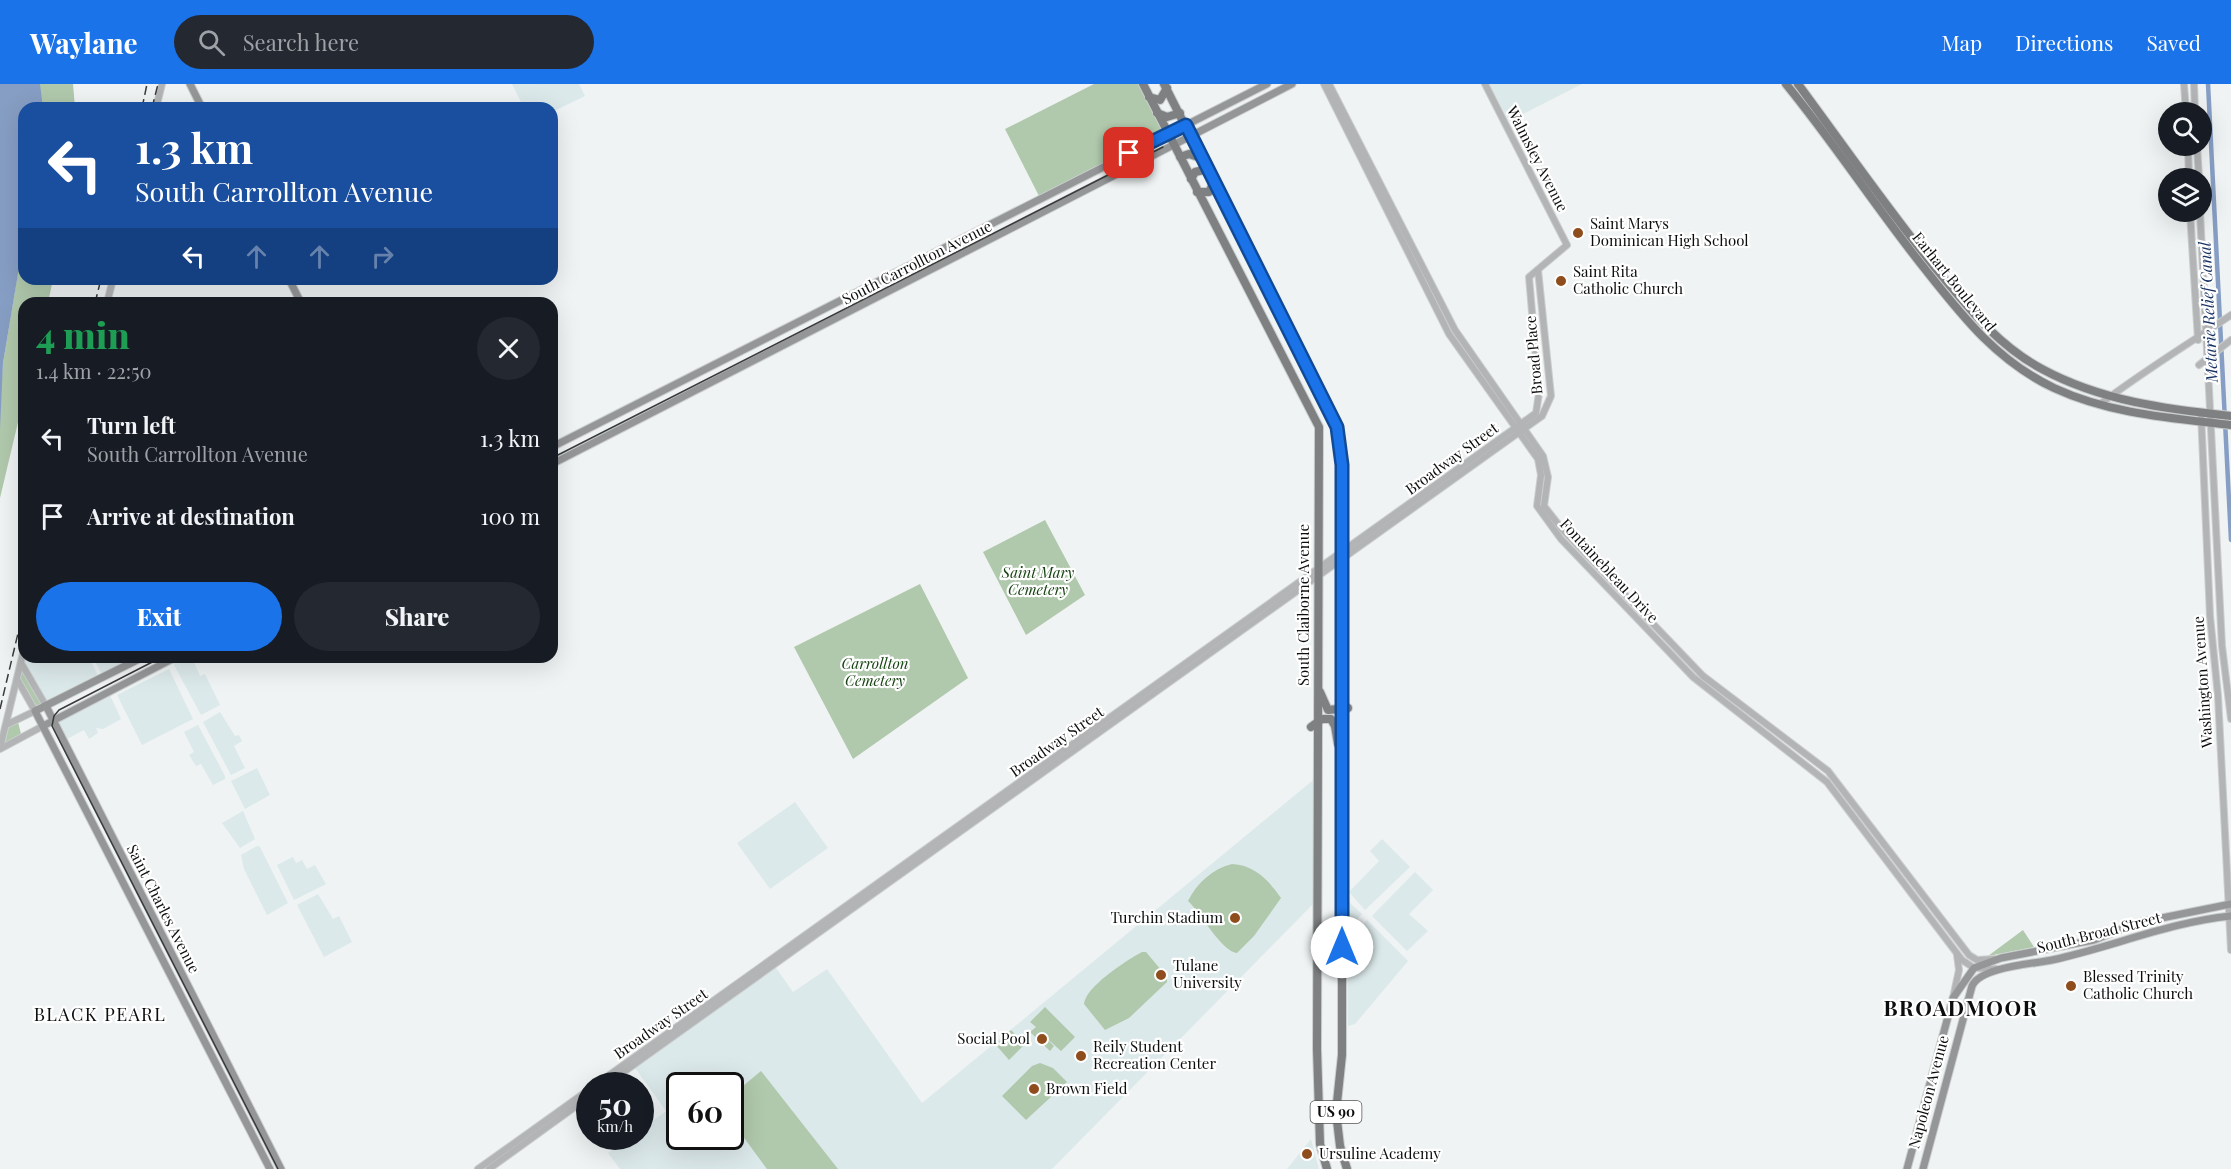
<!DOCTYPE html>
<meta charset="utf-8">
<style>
:root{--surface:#171b24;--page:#242831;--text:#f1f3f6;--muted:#9ea1a6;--accent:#1a73e8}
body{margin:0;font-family:"Playfair Display",serif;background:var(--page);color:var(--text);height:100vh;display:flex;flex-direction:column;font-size:22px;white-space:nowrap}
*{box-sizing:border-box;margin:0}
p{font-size:20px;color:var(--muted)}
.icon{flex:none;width:33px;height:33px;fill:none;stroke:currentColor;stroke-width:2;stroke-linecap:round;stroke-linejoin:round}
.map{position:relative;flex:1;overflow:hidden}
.drawer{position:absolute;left:18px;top:213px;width:540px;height:366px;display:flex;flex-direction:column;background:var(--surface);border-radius:18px;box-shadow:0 6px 24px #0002}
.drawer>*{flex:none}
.hud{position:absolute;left:18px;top:18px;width:540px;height:183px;border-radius:18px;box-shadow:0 6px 24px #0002;background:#1a4fa0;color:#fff;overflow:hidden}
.controls{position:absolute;left:2158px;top:18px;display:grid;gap:12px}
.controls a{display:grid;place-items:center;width:54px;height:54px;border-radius:50%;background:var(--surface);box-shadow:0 6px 24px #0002;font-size:30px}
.speed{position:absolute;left:576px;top:988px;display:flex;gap:12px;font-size:30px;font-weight:700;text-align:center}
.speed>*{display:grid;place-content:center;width:78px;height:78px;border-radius:50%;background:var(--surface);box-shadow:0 6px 24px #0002;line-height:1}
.speed small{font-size:15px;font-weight:400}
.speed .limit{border:3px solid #111;border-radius:9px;background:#fff;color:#111}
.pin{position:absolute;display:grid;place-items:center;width:51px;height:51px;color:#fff;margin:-26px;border-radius:12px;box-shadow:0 3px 9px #0006}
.me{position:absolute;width:66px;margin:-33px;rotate:0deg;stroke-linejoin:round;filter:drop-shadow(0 0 4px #0008)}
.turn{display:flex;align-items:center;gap:21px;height:126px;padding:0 18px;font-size:27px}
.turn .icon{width:78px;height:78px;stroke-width:2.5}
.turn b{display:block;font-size:42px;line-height:51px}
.lanes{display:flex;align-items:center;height:57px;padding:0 18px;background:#0003;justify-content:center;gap:30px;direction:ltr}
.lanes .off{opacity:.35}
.round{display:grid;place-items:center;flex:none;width:63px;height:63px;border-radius:32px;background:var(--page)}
.headline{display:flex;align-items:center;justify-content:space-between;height:102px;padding:0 18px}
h1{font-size:36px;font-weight:800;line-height:45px;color:#1e9e55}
.cta{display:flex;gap:12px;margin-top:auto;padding:12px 18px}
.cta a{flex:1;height:69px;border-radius:36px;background:var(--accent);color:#fff;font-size:24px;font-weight:800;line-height:69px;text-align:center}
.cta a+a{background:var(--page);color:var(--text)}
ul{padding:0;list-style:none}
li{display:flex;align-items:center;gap:18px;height:78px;padding:0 18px}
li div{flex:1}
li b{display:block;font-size:22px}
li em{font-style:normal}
header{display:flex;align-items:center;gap:36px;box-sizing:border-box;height:84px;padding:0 30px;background:var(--accent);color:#fff}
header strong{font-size:28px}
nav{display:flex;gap:33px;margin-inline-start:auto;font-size:21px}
.search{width:420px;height:54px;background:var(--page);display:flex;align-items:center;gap:15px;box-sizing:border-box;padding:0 21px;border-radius:33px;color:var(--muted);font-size:22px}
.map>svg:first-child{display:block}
.built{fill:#dce9ea;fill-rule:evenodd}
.green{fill:#b0c8ac}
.water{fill:#879ec4}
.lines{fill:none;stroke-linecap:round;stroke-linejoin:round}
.canal{stroke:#879ec4;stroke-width:4.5}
.tertiary-casing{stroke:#cbcece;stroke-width:8}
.secondary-casing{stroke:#cbcece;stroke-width:9}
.primary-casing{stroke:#cbcece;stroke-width:10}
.tertiary{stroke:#b3b4b5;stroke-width:6}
.secondary{stroke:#949697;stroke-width:7}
.primary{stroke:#7e8081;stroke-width:8}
.tram{stroke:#393b3b;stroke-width:1.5}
.rail{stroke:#393b3b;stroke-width:1.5;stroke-dasharray:9 4.5;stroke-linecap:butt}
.route-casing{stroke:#114b97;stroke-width:15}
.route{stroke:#1a73e8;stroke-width:10}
.poi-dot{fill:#8f4c1c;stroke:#fff;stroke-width:2}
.labels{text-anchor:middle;stroke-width:4.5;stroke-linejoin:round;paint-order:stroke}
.shield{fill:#fff;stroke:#555656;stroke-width:1.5}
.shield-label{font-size:14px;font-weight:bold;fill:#0c0d0d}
.street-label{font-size:15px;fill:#0c0d0d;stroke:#fff}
.poi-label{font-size:15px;fill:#0c0d0d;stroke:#fff;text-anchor:start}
.park-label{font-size:15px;font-style:italic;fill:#164311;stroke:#fff}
.water-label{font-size:16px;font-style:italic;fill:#163263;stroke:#fff}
.quarter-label{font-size:18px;letter-spacing:1.5px;fill:#0c0d0d;stroke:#fff}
.district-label{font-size:21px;font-weight:bold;letter-spacing:1.5px;fill:#0c0d0d;stroke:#fff}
</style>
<header>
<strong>Waylane</strong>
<div class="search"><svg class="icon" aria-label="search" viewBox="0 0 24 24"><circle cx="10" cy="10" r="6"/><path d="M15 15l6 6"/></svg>Search here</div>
<nav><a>Map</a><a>Directions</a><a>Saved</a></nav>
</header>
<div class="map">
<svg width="2231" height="1085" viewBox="0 0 2231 1085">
<rect width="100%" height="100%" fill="#eff3f3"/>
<g class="built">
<polygon points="512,0 579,0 585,12 552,28 552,24 524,24"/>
<polygon points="1489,0 1582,0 1509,37"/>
<polygon points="25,573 89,573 99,594 48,618 24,578"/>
<polygon points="93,573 143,573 103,593"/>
<polygon points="186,573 192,573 200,592 205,590 220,621 201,631 173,579"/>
<polygon points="169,585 193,635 142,661 117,611"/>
<polygon points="109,609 121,635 103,645 96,644 98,649 89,655 84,646 65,656 58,636"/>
<polygon points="220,628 235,652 239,651 242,657 234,662 245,684 231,691 203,638"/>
<polygon points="198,641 225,692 225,695 213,701 201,680 196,682 189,671 194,668 184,648"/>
<polygon points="257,684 270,711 245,725 231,697"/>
<path d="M 1318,692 L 1319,814 L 1052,1085 L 620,1085 L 608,1069 L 631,1053 L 640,1053 L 641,1046 L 666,1027 L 633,981 L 774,881 L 793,908 L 827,885 L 922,1019 ZM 680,1002 L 730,1002 L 730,1053 L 680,1053 Z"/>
<polygon points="795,718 828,764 770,805 737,759"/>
<polygon points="243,727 255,755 240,764 222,739"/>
<polygon points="1382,755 1410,783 1365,826 1349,808 1379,777 1370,767"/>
<polygon points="257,762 260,763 288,819 267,831 244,785 241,771"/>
<polygon points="293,773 296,779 302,776 307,785 315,781 326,800 294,816 277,781"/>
<polygon points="1415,788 1433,806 1409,830 1428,847 1407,867 1372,832"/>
<polygon points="318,810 333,835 339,832 352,858 324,873 297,821"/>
<polygon points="1349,818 1362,830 1349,844 1346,841"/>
<polygon points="1367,836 1408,877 1355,940 1348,942 1347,857"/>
<polygon points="1311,1055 1319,1085 1287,1085"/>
</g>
<g class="green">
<polygon points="30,0 73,0 75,24 34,24"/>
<polygon points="1094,0 1143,0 1168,50 1040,114 1005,45"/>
<polygon points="24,152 24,195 53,195 48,219 24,219 24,313 0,414 0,319 3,279"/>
<polygon points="1045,436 1085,511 1026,551 983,468"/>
<polygon points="920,500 968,594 853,675 794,563"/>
<polygon points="21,586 43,620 35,625 19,596"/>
<polygon points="18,638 21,650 4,659 7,643"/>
<path d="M 1232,780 C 1255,781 1269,797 1281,814 L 1254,852 L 1237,869 C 1221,867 1201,829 1188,817 C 1197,799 1212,785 1232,780 Z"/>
<polygon points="2023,846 2034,863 1988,872"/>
<path d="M 1142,868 L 1146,868 L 1167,893 L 1167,898 L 1129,934 L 1105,946 L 1084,920 C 1085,903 1127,876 1142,868 Z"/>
<polygon points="1045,923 1075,953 1061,967 1042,950 1054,962 1050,967 1030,948 1036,943 1030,938"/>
<polygon points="1011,946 1025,960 1009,976 996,961"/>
<polygon points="1040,979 1053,984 1067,998 1026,1036 1002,1012 1032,982"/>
<polygon points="761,987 838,1085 767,1085 731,1036 731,1012"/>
</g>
<polygon class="water" points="0,0 40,0 43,24 24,24 24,154 3,279 0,345"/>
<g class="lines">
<polyline class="canal" points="2208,0 2231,456"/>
<g class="tertiary-casing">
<g id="tertiary">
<polyline points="1324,0 1449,250 1538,375 1541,391 1537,422 1561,455 1693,593 1827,698 1962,876 1974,884 1997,885"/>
<polyline points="1329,0 1455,246 1543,372 1548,393 1544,422 1562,445 1703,592 1828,687 1969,871 1977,876 1994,875"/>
<polyline points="2184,0 2186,28"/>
<polyline points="2194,0 2195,28"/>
<polyline points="156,24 162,0"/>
<polyline points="2188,62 2189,94"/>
<polyline points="2197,62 2199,94"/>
<polyline points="2190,128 2198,256"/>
<polyline points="2200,128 2222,562 2231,635"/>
<polyline points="107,219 113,195"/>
<polyline points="2199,281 2231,256"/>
<path d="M 2099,321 C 2142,288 2187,261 2231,231"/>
<polyline points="2201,329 2210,532 2218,612 2231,866"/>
<polyline points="21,579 46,622"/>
<polyline points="6,641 35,627 17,595"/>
<polyline points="0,664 24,565"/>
<polyline points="0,665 43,642"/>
<polyline points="1953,914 1959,886 1957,871"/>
<polyline points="594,1002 1536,329 1539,309 1529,193 1567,161 1485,0"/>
<polyline points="604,1002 1542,332 1551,312 1538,186"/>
<polyline points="478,1085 590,1005"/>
<polyline points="489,1085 590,1012"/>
</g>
</g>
<g class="secondary-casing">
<g id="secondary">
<polyline points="190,0 202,24"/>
<polyline points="289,195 301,219"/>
<polyline points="552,363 1267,0"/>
<polyline points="552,380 1292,0"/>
<polyline points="143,573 35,627 270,1085"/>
<polyline points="46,622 281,1085"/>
<polyline points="43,642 176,573"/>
<polyline points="1907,1085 1953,914 1974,884 2001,874 2094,856 2137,839 2231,820"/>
<path d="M 1923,1085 L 1972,902 C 1980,883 2032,880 2052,876 C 2112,863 2170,838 2231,832"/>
</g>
</g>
<g class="primary-casing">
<g id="primary">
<polyline points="1143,0 1319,343 1317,965 1320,1060 1327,1085"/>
<polyline points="1164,0 1337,343 1342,381 1342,971 1336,1028 1340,1062 1347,1085"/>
<path d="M 1786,0 C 1835,60 1877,125 1925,185 C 1963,233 1997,277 2054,304 C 2110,330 2171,334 2231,341"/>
<path d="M 1798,0 C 1844,62 1888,126 1937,186 C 1969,224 1997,261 2042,285 C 2101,317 2166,325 2231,332"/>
<polyline points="1149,13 1160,16 1167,4"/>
<polyline points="1157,29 1167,33 1180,29"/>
<polyline points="1180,73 1189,70 1201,74"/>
<polyline points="1191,95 1195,88 1208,85"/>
<polyline points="1197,108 1209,108 1214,98"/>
<polyline points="1320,608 1328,626 1348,624"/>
<polyline points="1311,643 1322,635 1331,635 1335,642 1338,660"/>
</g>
</g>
<use href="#tertiary" class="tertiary"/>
<use href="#secondary" class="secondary"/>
<use href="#primary" class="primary"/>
<g class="tram">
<polyline points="552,374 1163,63"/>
<polyline points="162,573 59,626 54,632 52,642 278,1085"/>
</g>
<g class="rail">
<polyline points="142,24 147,0"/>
<polyline points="152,24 158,0"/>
<polyline points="95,219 101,195"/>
<polyline points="0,625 24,524"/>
</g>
</g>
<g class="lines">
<g class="route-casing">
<polyline id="route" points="1129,69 1186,41 1337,343 1342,381 1342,863"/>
</g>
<use href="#route" class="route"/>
</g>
<g class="poi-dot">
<circle cx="1578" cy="149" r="6"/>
<circle cx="1561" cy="197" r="6"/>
<circle cx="1235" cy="834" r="6"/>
<circle cx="1161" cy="891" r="6"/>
<circle cx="2071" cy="902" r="6"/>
<circle cx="1042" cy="955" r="6"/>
<circle cx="1081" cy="972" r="6"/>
<circle cx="1034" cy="1005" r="6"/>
<circle cx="1307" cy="1070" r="6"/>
</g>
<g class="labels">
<rect class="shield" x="1310.5" y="1017" width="51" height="22" rx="4.5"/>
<g class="shield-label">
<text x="1336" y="1033">US 90</text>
</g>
<g class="street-label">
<text transform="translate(1537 75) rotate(63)" y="5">Walmsley Avenue</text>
<text transform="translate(917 179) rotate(-27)" y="5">South Carrollton Avenue</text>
<text transform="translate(1954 198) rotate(51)" y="5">Earhart Boulevard</text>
<text transform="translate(1534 271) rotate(-95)" y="5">Broad Place</text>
<text transform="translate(1452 375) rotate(-36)" y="5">Broadway Street</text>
<text transform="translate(1609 487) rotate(47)" y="5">Fontainebleau Drive</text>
<text transform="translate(1304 521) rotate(-90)" y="5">South Claiborne Avenue</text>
<text transform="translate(2203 598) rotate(-94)" y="5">Washington Avenue</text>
<text transform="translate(1057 658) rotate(-35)" y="5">Broadway Street</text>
<text transform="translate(163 825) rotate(63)" y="5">Saint Charles Avenue</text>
<text transform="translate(2099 849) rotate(-14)" y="5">South Broad Street</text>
<text transform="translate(661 940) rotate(-35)" y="5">Broadway Street</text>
<text transform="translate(1929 1008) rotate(-75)" y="5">Napoleon Avenue</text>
</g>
<g class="poi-label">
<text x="1590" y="145">Saint Marys<tspan x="1590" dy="17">Dominican High School</tspan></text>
<text x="1573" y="193">Saint Rita<tspan x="1573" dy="17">Catholic Church</tspan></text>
<text x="1223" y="839" text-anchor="end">Turchin Stadium</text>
<text x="1173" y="887">Tulane<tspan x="1173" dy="17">University</tspan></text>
<text x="2083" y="898">Blessed Trinity<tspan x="2083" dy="17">Catholic Church</tspan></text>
<text x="1030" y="960" text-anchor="end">Social Pool</text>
<text x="1093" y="968">Reily Student<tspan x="1093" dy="17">Recreation Center</tspan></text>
<text x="1046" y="1010">Brown Field</text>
<text x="1319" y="1075">Ursuline Academy</text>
</g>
<g class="park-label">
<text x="1038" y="494">Saint Mary<tspan x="1038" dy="17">Cemetery</tspan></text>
<text x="875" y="585">Carrollton<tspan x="875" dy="17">Cemetery</tspan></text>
</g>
<g class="water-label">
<text transform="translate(2208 228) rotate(-93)" y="6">Metarie Relief Canal</text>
</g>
<g class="quarter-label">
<text x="100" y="937">BLACK PEARL</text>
</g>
<g class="district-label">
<text x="1961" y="932">BROADMOOR</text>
</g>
</g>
</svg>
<div class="controls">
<a><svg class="icon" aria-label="search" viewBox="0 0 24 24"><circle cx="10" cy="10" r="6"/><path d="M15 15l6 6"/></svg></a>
<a><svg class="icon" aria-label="layers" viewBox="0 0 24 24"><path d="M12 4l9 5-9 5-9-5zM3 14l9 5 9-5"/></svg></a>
</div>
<div class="speed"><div>50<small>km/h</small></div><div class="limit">60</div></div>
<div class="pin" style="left:1129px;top:69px;background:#d93025"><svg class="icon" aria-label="arrive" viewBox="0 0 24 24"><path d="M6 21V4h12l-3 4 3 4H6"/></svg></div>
<svg class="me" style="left:1342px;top:863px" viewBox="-20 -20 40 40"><circle r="19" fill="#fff"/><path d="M0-13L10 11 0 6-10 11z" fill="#1a73e8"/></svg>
<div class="hud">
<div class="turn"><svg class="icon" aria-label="left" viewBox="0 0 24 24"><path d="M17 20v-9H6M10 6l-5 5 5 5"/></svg><div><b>1.3 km</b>South Carrollton Avenue</div></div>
<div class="lanes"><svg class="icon" aria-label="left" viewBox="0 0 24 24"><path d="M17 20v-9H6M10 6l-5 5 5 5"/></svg><svg class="icon off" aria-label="ahead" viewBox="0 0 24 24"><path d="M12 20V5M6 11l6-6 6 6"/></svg><svg class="icon off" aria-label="ahead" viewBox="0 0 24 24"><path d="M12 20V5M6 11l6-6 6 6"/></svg><svg class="icon off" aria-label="right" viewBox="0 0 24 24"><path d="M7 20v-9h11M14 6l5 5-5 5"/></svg></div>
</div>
<section class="drawer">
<div class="headline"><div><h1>4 min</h1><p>1.4 km · 22:50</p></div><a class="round"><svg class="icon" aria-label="close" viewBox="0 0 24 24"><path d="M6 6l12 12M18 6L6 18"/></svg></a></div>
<ul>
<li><svg class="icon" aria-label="left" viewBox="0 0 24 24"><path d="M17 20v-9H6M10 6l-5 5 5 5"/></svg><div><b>Turn left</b><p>South Carrollton Avenue</p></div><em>1.3 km</em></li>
<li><svg class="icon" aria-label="arrive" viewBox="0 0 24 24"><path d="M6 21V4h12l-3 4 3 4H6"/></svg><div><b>Arrive at destination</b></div><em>100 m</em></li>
</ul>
<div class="cta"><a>Exit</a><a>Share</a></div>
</section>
</div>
